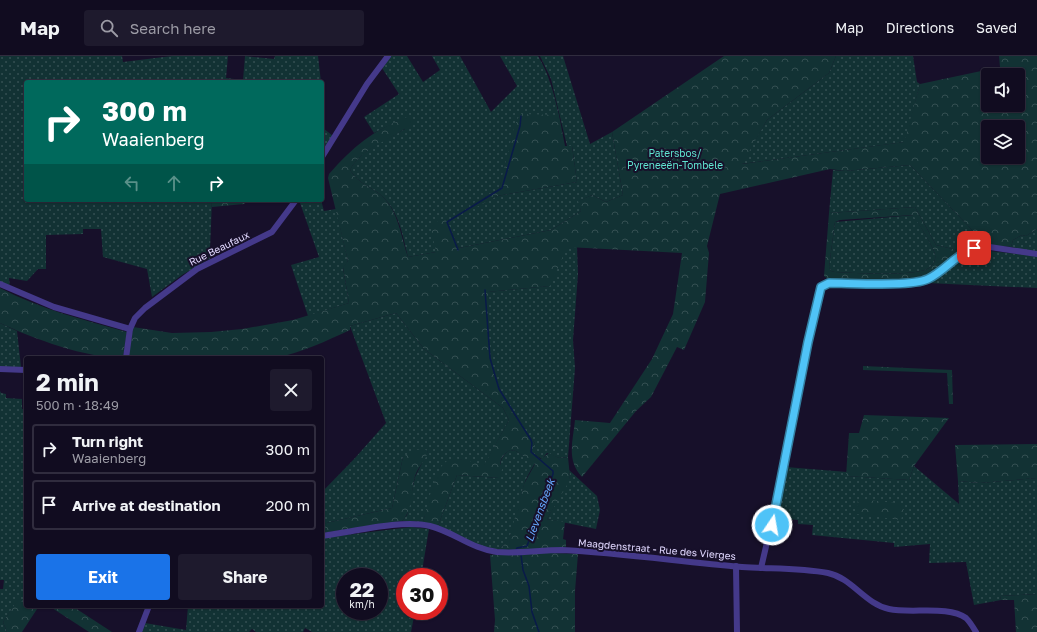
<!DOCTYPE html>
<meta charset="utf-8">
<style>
:root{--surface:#110c20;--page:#1e1a2d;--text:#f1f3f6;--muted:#9c9ba5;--line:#302c3e;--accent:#1a73e8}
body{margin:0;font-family:"Golos Text",sans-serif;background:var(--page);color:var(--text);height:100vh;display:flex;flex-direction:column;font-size:15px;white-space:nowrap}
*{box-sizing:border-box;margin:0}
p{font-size:13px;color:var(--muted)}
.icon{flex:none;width:22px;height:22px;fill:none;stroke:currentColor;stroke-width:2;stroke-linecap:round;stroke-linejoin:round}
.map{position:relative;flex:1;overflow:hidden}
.panel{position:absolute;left:24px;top:300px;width:300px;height:252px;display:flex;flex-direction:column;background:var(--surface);border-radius:4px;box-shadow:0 1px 3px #0004,0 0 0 1px var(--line)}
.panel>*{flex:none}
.guide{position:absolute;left:24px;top:24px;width:300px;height:122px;border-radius:4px;box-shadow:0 1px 3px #0004,0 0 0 1px var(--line);background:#00695c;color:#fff;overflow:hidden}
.tools{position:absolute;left:981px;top:12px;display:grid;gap:8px}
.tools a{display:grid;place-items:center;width:44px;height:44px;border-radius:4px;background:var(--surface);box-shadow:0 1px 3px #0004,0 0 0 1px var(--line);font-size:20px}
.speed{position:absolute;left:336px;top:512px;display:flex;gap:8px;font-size:20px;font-weight:700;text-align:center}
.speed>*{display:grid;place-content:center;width:52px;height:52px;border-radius:50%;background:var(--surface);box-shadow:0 1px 3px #0004,0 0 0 1px var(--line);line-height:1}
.speed small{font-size:10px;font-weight:400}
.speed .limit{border:6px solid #d22;background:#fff;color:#111}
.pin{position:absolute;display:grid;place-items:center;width:34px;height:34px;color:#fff;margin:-17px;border-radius:8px;box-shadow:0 2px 6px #0006}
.me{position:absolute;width:44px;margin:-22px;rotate:12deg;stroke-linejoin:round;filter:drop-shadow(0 0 3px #0008)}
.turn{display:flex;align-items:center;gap:14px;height:84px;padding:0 12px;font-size:18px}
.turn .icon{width:52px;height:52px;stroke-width:2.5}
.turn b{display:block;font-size:28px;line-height:34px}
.lanes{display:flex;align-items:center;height:38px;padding:0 12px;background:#0003;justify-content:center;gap:20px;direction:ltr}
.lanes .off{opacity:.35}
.round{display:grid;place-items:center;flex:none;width:42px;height:42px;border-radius:4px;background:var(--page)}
.headline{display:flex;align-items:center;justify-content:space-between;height:68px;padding:0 12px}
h1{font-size:24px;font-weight:700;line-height:30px}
.cta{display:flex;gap:8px;margin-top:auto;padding:8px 12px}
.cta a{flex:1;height:46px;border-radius:4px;background:var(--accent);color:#fff;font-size:16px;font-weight:700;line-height:46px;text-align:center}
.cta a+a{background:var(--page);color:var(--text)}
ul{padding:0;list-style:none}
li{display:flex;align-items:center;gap:12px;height:50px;margin:0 8px 6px;padding:0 4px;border:2px solid var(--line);border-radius:4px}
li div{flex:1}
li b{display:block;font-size:15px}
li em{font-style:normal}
header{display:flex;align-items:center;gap:24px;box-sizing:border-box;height:56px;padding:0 20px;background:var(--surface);border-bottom:1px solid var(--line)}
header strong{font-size:19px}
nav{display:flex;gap:22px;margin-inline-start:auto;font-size:14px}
.search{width:280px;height:36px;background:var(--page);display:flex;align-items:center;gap:10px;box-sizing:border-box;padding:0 14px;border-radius:4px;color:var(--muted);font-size:15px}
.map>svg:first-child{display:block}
.grass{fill:url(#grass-dots);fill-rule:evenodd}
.forest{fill:url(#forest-crowns);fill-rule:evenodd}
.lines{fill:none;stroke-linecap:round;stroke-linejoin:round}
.stream{stroke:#091a49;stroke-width:1.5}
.minor{stroke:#44398a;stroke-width:6}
.route-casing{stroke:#337fa1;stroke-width:10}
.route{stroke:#4fc3f7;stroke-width:7}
.labels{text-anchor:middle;stroke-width:4;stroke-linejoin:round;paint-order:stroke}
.park-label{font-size:10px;fill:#5fe4d0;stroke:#17102a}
.street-label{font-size:10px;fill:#e1d8ff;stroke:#17102a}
.water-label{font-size:11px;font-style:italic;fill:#66a9ff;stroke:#17102a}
</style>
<header>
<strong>Map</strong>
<div class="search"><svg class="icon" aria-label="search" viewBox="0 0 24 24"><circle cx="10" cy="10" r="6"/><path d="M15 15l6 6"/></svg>Search here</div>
<nav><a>Map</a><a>Directions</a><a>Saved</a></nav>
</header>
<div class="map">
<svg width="1037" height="576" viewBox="0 0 1037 576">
<defs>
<pattern id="grass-dots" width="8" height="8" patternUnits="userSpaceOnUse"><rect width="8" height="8" fill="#123234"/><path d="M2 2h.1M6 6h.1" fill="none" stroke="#344f52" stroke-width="1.8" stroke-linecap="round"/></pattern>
<pattern id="forest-crowns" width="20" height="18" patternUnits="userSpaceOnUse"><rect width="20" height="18" fill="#123234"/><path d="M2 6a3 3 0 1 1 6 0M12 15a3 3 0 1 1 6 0" fill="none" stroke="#344f52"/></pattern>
</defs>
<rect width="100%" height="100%" fill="#17102a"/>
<g class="grass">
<polygon points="0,0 122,0 123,6 172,0 228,0 226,22 243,24 245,0 274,3 275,0 318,0 321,26 26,26 26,144 212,144 210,194 211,202 182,219 152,241 147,213 103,201 101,173 83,173 83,178 46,179 46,213 38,213 27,225 9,222 10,232 0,226"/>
<path d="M 391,0 L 407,0 L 423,26 L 440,14 L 432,0 L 460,0 L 491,56 L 517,30 L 500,0 L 538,0 C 549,18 554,38 559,59 L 520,59 L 499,133 L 471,149 L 473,152 L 497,140 L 577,126 L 572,90 L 567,90 L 551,23 L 540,0 L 563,0 L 590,88 L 612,76 L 623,139 L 606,146 L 592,139 L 579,145 L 581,155 L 551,174 L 459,192 L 446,163 L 436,196 L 408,201 C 403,181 399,156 383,141 C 371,130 361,130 350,114 C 360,94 386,84 405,73 L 398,65 L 374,77 L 364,61 L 399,38 L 382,12 Z"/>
<polygon points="836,0 913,0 917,26 920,28 905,86 741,108 767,64 829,17"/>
<polygon points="322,48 323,72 333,80 322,98"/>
<polygon points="910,109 975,177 980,188 961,195 936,189 915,151 829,157 833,114 845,115"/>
<polygon points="299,144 321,144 324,155 336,153 348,205 343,212 349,247 308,260 291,209 319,201"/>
<path d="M 914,159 C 918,167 935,193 935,199 C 936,204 933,209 929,212 C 915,221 854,217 835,216 L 831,215 L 829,211 L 835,166 Z"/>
<polygon points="1037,173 1037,197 1011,191 1013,184 1022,179 1026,180"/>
<path d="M 566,191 L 577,191 L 578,218 L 573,284 L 575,312 L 568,401 L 559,402 L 547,397 L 542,403 L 531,396 L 535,387 C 521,371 509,352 500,333 C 486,304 489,267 487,236 L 549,230 Z"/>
<polygon points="980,194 1037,200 1037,232 927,227 966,197"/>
<polygon points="396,257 424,293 503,352 509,364 484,410 459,403 436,423 423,466 402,465 407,459 415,421 428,395 403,401 392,452 322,468 322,436 355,402 386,367 350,270"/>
<polygon points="0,267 17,275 21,311 0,311"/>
<polygon points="0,335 1,337 6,338 6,342 22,343 22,353 26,353 26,547 19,543 3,566 7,576 0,576 0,533 3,533 4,524 0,524"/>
<path d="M 510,394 L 516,395 L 535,407 C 531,414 526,422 524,429 C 518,448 516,489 495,494 C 487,495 447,475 438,470 L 457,419 L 499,422 C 500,410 499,401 510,394 Z"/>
<polygon points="914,410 959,448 958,425 980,427 1037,422 1037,538 1000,540 1001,544 974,549 966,506 929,507 930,488 894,491 894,487 812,479 813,469 798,468 798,464 785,463 784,466 782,466 781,472 773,471 786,411 847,416 847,420 909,424"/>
<polygon points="569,414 597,440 600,454 596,473 547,463 570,421"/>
<path d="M 411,471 L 429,473 L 421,521 L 405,521 L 405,555 L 415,555 L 411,576 L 312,576 L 305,572 L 303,576 L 256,576 L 252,573 L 249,576 L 141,576 L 145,567 L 186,574 L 188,550 L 322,550 L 322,482 ZM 345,521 L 379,521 L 379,555 L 345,555 Z"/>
</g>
<g class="forest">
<path d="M 724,0 L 836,0 L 829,17 L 767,64 L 742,108 L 904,86 L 920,28 L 1000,11 L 999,0 L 1037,0 L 1037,173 L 1026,180 L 1022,179 L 1013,184 L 1011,191 L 980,188 L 975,177 L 910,109 L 845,115 L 830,113 L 720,138 L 707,190 L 709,197 L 705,246 L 684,294 L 677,291 L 651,341 L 636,355 L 582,421 C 566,404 573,385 575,364 L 610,367 L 652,303 L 673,258 L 682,197 L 567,191 L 550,230 L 488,236 C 489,267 486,304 500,333 C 509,352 521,371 535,387 L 532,396 L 541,403 L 549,397 L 559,402 L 568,401 L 570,421 L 567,429 L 547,463 L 565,466 L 563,483 L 566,484 L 566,491 L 525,494 L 496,494 L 503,490 L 510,480 L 524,428 L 535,408 L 516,395 L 510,394 C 504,398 501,401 500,409 L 503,411 L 499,422 L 457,419 L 438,470 L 423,466 C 427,452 435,411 447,405 C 456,399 474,407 484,409 L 509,364 L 503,352 L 424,293 L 396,257 L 350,270 L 350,274 C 326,285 301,297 275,302 L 128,302 L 133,271 L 172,277 L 211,276 L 242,273 L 293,264 L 349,247 L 343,211 L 348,205 L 328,122 L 329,118 C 354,90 372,75 407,61 L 412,63 L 411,68 C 392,84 362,91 350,114 C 361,130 371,130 383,141 C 399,157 401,181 408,201 L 436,196 L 430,168 L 446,162 L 459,192 L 551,174 L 581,155 L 578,145 L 592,139 L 606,146 L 623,139 L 612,76 ZM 988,19 L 1018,19 L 1018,49 L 988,49 ZM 988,71 L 1018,71 L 1018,101 L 988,101 Z"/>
<polygon points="520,58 559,59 565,90 572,90 577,126 497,140 473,153 470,149 499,133 514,71"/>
<polygon points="212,144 248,144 244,148 212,151"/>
<path d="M 915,151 L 936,189 L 961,195 L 932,219 L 921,224 L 829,224 L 824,220 L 829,157 ZM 913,159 C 918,167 935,193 935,199 C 936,204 933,209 929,212 C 915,221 854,217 835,216 L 831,215 L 829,211 L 835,166 L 840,164 Z"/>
<path d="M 0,232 C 40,253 84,264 127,276 L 123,302 C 86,302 34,283 0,267 Z"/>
<polygon points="863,310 952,314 953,348 949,348 947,317 863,314"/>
<polygon points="864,359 949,362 914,410 909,424 846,420 849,377 859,377"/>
<polygon points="1037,388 1037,422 980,427 958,425 955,389"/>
<path d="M 424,393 L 428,395 C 426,404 418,411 415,420 C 411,435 413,454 402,465 L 322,477 L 322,468 L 392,452 L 403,401 L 416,394 Z"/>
<polygon points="858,443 905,448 901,464 856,458"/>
<polygon points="525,496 578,498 575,535 575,576 494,576 495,564 490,499"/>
<polygon points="1037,538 1037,576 1016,576 1014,544 1001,544 1000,540"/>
<polygon points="19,542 26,547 26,550 39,550 22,576 7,576 3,566"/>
<polygon points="49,550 72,550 112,576 89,576"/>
</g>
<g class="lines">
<g class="stream">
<polyline points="458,194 447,166 502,132 520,70 521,60"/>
<polyline points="485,234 490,302 499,333 531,384 532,387 531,396 553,415 553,418 527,490 517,492 516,494"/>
<polyline points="521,499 523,514 529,530 532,556 539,576"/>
</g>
<g class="minor">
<polyline points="322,101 367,28 388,0"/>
<polyline points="0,228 54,251 130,273"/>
<polyline points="126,302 130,273 135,262 145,252 197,213 272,176 296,144"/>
<polyline points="0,313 26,314"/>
<path d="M 322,480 C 353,476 401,463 430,470 C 454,476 472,493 497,496 C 518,498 540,494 562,494 C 622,497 682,506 742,511 C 771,513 800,512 828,517 C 852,522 865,548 889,553 C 911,558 948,549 966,562 C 970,566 973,571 976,576"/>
<polyline points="736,510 737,576"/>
<polyline points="761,512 785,409 814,257 818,240 823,229 829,227 921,226 935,219 966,195 983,190 1037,198"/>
<polyline points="139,576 149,550"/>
</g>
</g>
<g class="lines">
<g class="route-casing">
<path id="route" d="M 772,469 L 808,286 L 821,231 L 829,227 C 851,227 911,231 928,223 C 945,215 956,198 974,192"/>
</g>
<use href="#route" class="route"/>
</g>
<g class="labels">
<g class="park-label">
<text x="675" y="101">Patersbos/<tspan x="675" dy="12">Pyreneeën-Tombele</tspan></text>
</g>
<g class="street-label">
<text transform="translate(219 192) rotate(-26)" y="4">Rue Beaufaux</text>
<text transform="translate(657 493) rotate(5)" y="4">Maagdenstraat - Rue des Vierges</text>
</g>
<g class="water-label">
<text transform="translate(540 454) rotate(-70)" y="4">Lievensbeek</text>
</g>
</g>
</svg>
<div class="tools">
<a><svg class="icon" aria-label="sound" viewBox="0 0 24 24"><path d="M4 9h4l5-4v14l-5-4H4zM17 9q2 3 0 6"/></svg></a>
<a><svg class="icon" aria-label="layers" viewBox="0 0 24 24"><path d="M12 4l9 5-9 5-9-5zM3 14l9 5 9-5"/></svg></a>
</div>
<div class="speed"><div>22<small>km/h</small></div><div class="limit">30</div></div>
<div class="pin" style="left:974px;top:192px;background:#d93025"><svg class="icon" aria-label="arrive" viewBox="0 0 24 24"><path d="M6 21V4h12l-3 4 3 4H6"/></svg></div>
<svg class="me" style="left:772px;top:469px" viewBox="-20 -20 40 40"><circle r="17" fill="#4fc3f7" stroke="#fff" stroke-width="3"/><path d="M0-11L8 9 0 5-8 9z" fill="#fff"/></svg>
<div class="guide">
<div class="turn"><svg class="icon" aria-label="right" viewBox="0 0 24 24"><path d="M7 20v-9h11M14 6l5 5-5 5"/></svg><div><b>300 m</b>Waaienberg</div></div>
<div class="lanes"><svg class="icon off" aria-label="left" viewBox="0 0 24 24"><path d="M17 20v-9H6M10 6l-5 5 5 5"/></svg><svg class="icon off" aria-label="ahead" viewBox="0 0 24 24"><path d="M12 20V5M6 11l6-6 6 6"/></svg><svg class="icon" aria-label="right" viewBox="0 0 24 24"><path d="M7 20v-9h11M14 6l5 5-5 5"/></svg></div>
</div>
<section class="panel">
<div class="headline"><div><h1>2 min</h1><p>500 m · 18:49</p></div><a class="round"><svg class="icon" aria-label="close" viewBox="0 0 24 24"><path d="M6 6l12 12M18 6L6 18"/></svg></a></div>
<ul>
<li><svg class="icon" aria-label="right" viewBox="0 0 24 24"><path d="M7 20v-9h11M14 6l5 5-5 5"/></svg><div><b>Turn right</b><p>Waaienberg</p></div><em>300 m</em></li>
<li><svg class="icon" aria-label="arrive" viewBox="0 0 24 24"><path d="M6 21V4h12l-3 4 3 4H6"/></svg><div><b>Arrive at destination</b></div><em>200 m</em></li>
</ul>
<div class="cta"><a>Exit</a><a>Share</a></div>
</section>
</div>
